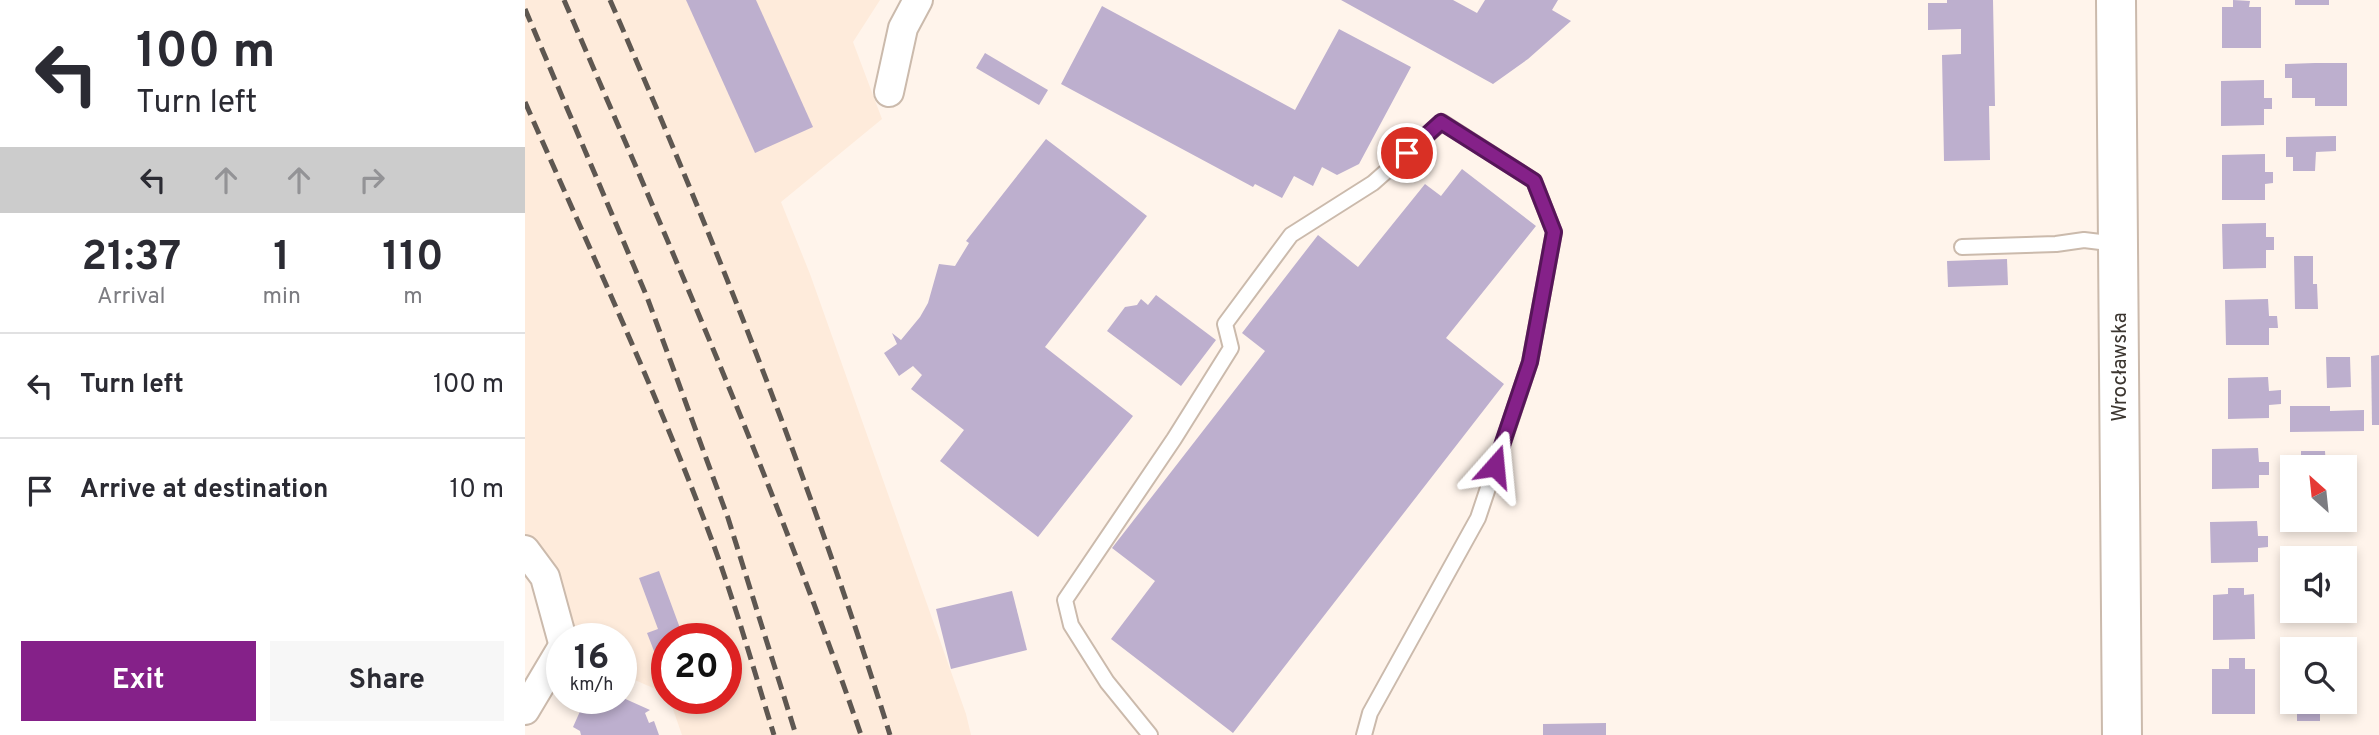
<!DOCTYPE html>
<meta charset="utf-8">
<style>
:root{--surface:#fff;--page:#f7f7f7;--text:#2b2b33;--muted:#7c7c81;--line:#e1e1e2;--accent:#852189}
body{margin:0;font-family:Overpass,sans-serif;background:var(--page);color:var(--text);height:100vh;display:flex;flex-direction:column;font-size:26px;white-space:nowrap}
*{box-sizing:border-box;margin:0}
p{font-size:23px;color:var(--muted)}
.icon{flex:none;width:38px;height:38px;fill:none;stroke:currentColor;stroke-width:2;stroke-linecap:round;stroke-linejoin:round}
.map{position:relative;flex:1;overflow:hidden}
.details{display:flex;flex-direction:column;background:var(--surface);width:525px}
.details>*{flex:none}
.banner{background:#fff;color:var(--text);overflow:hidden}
.needle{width:46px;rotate:333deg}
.fabs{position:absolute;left:1755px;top:455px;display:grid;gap:14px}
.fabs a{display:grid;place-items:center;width:77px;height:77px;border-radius:0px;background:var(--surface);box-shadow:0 4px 10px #0003;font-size:35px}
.speed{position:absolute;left:21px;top:623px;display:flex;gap:14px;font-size:35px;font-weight:700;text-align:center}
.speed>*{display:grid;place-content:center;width:91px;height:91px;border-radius:50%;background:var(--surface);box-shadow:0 4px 10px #0003;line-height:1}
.speed small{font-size:18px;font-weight:400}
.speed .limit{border:10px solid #d22;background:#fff;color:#111}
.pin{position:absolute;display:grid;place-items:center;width:60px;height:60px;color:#fff;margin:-30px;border:4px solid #fff;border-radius:50%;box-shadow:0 2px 7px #0007}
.me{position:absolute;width:77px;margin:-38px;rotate:18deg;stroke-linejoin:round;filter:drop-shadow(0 0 5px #0008)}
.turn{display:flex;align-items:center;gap:24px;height:147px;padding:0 21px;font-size:32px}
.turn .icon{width:91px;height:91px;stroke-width:2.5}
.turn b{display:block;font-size:49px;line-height:60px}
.lanes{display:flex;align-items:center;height:66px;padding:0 21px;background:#0003;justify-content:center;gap:35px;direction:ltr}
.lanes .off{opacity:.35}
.eta{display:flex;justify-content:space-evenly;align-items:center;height:119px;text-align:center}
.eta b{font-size:42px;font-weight:700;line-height:49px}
.primary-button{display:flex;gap:14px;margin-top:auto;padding:14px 21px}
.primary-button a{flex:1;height:80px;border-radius:0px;background:var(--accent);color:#fff;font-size:28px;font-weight:700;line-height:80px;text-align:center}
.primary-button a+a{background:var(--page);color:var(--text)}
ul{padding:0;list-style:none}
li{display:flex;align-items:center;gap:21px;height:105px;padding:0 21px;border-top:2px solid var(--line)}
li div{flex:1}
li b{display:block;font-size:26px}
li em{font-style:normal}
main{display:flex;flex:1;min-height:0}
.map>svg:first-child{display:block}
.built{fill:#feebdb}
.building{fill:#bdafce}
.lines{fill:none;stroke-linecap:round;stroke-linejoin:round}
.lane-casing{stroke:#cbbaac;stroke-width:18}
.street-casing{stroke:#cbbaac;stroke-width:32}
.secondary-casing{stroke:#cbbaac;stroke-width:42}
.lane{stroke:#fff;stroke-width:14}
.street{stroke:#fff;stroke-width:28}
.secondary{stroke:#fff;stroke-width:38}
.rail{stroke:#5e5751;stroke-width:5;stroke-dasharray:14 7;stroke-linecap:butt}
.route-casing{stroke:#561559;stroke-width:18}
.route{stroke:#852189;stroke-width:12}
.labels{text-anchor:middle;stroke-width:7;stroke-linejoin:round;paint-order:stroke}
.street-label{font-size:21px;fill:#3c3630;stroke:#fff}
</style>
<main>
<section class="details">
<div class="banner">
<div class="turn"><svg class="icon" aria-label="left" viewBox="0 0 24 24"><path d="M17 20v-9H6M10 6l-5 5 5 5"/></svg><div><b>100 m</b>Turn left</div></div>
<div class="lanes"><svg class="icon" aria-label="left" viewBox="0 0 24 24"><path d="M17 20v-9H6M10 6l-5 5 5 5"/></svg><svg class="icon off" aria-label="ahead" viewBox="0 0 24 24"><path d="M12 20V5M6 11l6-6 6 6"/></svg><svg class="icon off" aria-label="ahead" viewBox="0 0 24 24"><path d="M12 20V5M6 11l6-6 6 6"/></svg><svg class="icon off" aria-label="right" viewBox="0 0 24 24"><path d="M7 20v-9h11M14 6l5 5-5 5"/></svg></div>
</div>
<div class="eta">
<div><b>21:37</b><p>Arrival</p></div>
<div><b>1</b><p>min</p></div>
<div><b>110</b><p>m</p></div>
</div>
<ul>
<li><svg class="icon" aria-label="left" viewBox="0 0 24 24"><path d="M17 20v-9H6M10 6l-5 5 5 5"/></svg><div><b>Turn left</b></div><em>100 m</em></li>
<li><svg class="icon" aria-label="arrive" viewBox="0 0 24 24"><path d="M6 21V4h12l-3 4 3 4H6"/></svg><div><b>Arrive at destination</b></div><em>10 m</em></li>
</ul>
<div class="primary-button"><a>Exit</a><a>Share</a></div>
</section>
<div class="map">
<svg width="1854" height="735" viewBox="0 0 1854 735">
<rect width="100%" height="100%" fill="#fff4eb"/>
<polygon class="built" points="0,0 355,0 328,42 357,119 256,202 285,274 441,714 446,735 157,735 144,698 201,698 201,639 142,639 142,694 96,674 96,639 45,639 0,570"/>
<g class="building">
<polygon points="161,0 231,0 288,127 230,153"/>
<polygon points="816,0 928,0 952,13 960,0 1033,0 1027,10 1046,21 1003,59 968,84"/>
<polygon points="1422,0 1468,0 1470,106 1464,106 1465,160 1419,161 1417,55 1436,54 1436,29 1403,30 1403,3 1422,3"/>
<polygon points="1708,0 1725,1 1724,7 1736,7 1736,48 1697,48 1697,7 1708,7"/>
<rect x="1770" y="0" width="34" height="5"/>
<polygon points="577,6 770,110 814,29 886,67 834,164 812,175 797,167 788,186 769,176 757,198 730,184 728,187 536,84"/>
<polygon points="460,53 523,90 514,105 451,68"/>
<polygon points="1790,63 1822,63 1822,106 1790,106 1790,98 1767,98 1767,78 1760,78 1760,64"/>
<polygon points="1739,80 1739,98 1747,98 1747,109 1739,109 1739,125 1696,126 1696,81"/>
<polygon points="1811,136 1811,151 1791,152 1790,171 1768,171 1768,157 1761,157 1761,137"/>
<polygon points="521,139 622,216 520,347 608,416 513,537 415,461 439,430 386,389 397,375 388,366 374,376 359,353 372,344 367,333 376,340 395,317 403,303 414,264 430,266 444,243 441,241"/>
<polygon points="1740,154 1740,172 1748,172 1748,183 1740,184 1740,200 1697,200 1697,155"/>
<polygon points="937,169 1011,226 921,338 979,384 708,733 586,639 630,581 587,548 740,351 717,333 793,235 833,267 900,184 916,196"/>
<polygon points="1741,223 1741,237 1749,237 1749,250 1741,250 1741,268 1698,269 1697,224"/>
<polygon points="1769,256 1788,256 1788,284 1792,284 1793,309 1770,309"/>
<polygon points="1482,259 1483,285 1423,287 1422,261"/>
<polygon points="631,295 691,340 656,386 582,331 600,307 612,305 616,299 623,305"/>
<polygon points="1743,299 1744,316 1752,316 1753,328 1744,328 1744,345 1701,345 1700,300"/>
<polygon points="1854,355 1854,425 1847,425 1846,356"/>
<polygon points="1801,357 1825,357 1826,387 1802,388"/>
<polygon points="1743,377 1744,391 1756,390 1756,404 1744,405 1744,418 1703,419 1703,378"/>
<polygon points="1765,406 1805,406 1805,411 1839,410 1839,431 1765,432"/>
<polygon points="1733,448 1734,462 1744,462 1744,475 1734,475 1734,488 1687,489 1687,449"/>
<polygon points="1776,451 1800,451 1801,467 1776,467"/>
<polygon points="1732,521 1733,536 1743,536 1743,547 1733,548 1733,562 1686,563 1685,522"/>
<polygon points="134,571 159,639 142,639 141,652 140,647 129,651 122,633 133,629 114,578"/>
<polygon points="1703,588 1719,588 1719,595 1729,594 1730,639 1688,640 1688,595 1703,594"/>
<polygon points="487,591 502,650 426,669 411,609"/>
<polygon points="1704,658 1720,658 1720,669 1730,669 1730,714 1687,714 1687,669 1704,669"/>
<polygon points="96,697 125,710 120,713 124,723 129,721 134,735 56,735 55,731 48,727 61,698"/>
<rect x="1772" y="702" width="23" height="19"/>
<polygon points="1081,723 1081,735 1018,735 1018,724"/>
</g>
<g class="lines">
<g class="lane-casing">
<g id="lane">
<polyline points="1437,247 1531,244 1559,240 1592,244"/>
<polyline points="625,735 582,682 546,625 540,600 649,439 706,348 700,324 766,235 848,183 917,122 1009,181 1029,232 1005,362 953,518 845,713 839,735"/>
</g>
</g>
<g class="street-casing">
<g id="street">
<polyline points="364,92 378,28 393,0"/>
<polyline points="0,550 20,577 37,639"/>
<polyline points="0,710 37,648"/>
</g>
</g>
<g class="secondary-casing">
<polyline id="secondary" points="1591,0 1597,735"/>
</g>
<use href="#lane" class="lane"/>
<use href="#street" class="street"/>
<use href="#secondary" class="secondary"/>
<g class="rail">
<path d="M 39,0 C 144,243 250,485 336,735"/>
<path d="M 85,0 C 190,241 287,484 365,735"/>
<polyline points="0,9 122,297 203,518 271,735"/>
<path d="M 0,102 C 61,241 126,380 180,522 C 207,592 227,664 249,735"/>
</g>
</g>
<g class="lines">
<g class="route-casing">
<polyline id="route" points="882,153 916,122 1009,181 1029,232 1005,362 970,466"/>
</g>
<use href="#route" class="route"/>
</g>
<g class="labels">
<g class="street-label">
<text transform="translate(1594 367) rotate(-90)" y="7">Wrocławska</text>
</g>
</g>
</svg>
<div class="fabs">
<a><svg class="needle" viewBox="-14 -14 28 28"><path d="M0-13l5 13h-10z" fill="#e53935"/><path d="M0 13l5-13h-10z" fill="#7c7c81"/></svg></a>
<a><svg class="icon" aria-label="sound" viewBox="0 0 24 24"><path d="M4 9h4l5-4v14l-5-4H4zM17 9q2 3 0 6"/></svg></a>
<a><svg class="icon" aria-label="search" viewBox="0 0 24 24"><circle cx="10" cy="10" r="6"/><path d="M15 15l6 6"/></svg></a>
</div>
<div class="speed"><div>16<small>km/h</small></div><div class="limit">20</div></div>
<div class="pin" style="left:882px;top:153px;background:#d93025"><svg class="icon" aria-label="arrive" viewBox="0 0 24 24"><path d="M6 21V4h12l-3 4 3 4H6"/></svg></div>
<svg class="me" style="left:970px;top:466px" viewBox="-20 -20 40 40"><path d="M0-17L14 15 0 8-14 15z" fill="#852189" stroke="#fff" stroke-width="4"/></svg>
</div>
</main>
